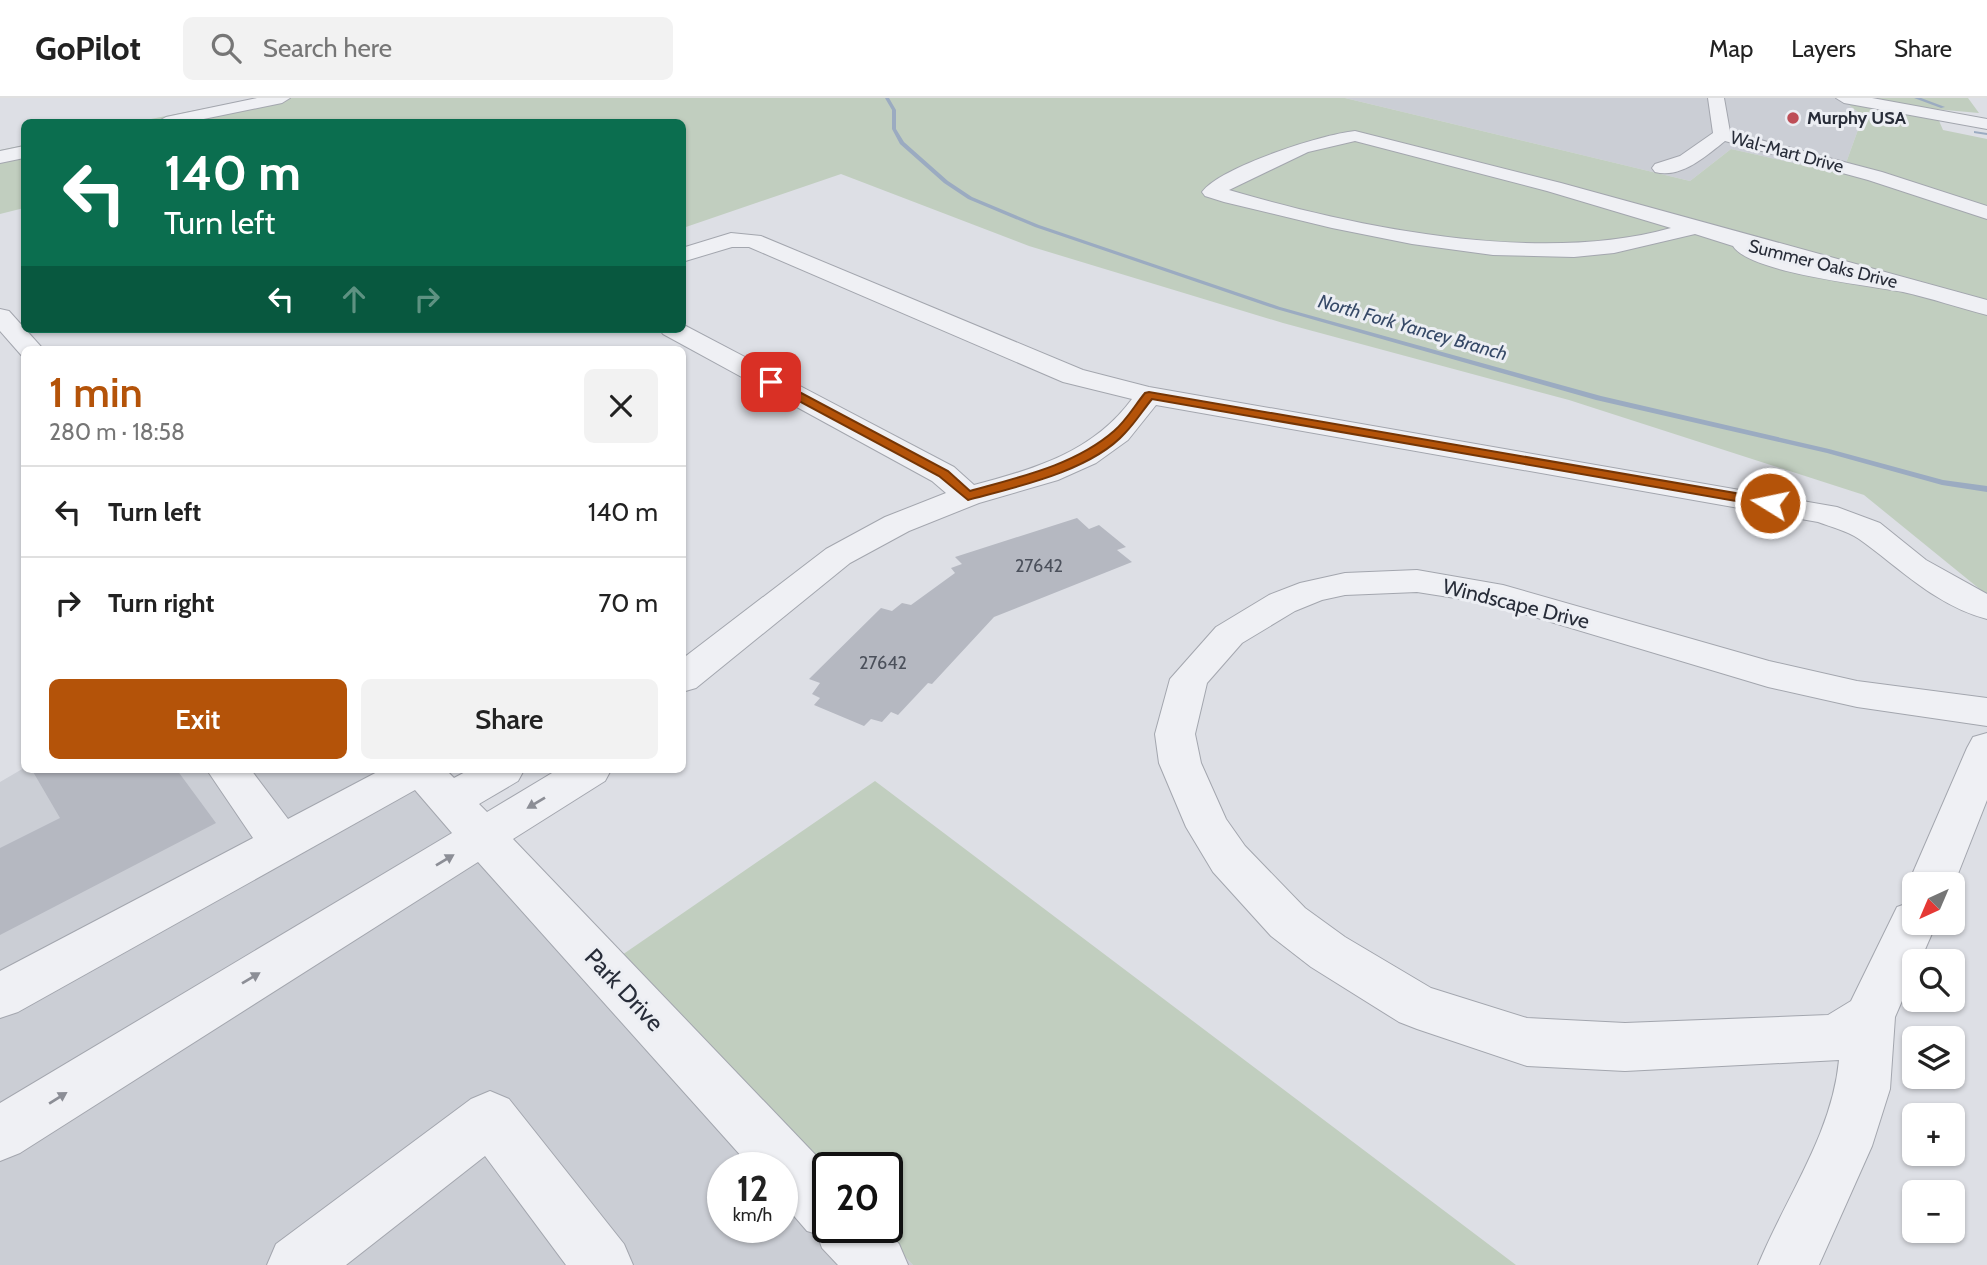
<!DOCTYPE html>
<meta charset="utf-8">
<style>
:root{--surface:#fff;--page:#f2f2f2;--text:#222;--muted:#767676;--line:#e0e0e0;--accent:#b45309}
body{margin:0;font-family:Cabin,sans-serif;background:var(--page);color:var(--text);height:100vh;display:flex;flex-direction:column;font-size:26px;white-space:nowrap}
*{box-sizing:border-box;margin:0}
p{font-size:23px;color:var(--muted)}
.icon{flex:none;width:38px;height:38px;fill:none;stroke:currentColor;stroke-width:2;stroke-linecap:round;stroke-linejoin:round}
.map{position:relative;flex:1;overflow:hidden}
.sheet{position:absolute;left:21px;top:248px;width:665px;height:427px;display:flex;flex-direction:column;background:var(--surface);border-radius:10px;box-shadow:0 2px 5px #0004}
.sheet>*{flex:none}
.banner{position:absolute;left:21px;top:21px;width:665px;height:214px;border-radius:10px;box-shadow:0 2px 5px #0004;background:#0b6e4f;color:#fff;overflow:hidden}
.needle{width:46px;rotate:224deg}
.tools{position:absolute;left:1902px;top:774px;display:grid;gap:14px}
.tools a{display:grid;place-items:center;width:63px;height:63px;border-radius:10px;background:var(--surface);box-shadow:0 2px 5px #0004;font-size:35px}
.speed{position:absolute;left:707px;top:1054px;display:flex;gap:14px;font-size:35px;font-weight:700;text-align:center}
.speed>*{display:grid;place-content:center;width:91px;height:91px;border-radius:50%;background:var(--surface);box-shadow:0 2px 5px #0004;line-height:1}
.speed small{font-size:18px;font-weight:400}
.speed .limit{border:4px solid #111;border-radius:10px;background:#fff;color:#111}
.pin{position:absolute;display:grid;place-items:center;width:60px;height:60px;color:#fff;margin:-30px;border-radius:14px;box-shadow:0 4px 10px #0006}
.me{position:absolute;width:77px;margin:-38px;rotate:280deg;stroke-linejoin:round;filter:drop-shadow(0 0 5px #0008)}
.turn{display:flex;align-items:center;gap:24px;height:147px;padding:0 28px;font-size:32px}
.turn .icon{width:91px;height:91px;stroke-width:2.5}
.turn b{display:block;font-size:49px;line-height:60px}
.lanes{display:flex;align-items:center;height:66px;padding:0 28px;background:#0003;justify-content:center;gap:35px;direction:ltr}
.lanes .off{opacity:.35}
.round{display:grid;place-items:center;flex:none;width:74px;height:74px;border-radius:10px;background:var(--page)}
.overview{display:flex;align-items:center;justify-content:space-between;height:119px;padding:0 28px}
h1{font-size:42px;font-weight:600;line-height:52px;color:var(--accent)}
.button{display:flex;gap:14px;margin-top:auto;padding:14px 28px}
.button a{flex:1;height:80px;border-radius:10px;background:var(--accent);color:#fff;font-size:28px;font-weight:600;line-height:80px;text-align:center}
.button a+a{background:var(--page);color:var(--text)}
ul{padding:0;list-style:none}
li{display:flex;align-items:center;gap:21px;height:91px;padding:0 28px;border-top:2px solid var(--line)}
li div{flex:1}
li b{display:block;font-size:26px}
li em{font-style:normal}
header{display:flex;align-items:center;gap:42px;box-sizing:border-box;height:98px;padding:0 35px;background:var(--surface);border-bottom:2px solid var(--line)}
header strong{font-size:33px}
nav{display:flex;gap:38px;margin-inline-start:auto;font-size:24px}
.search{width:490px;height:63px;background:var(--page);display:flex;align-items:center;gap:18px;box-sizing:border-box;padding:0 24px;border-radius:10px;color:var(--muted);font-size:26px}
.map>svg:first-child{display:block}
.built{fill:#cbced5;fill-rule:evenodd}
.green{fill:#c1cebf}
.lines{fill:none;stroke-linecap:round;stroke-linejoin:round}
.stream{fill:#9babc1;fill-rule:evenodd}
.building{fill:#b5b8c1}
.minor-casing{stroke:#a3a6ae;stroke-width:2}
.minor{fill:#eff0f4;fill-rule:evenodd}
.oneway{fill:#8c8e96}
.route{fill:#b45309;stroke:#753606;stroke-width:2}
.poi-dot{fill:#be4e57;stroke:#eceef3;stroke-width:2.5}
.labels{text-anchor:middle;stroke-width:6;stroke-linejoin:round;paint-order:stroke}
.far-poi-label{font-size:18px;font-weight:bold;fill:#282d39;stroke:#eceef3;text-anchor:start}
.far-street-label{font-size:18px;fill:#282d39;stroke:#eceef3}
.number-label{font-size:18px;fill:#4b505b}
.far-water-label{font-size:19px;font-style:italic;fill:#374a68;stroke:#eceef3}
.street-label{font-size:21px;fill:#282d39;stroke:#eceef3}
.near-street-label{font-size:24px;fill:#282d39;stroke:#eceef3}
</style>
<header>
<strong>GoPilot</strong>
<div class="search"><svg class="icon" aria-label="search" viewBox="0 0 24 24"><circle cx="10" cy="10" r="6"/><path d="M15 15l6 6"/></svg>Search here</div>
<nav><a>Map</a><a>Layers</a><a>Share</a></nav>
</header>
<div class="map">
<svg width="1987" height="1167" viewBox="0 0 1987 1167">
<rect width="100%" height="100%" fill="#dddfe5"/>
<g class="built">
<polygon points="1345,0 1840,0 1863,18 1842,76 1731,51 1690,83"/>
<path d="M 24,670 L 24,672 L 448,672 L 828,1076 L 828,1129 L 877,1129 L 913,1167 L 0,1167 L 0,684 ZM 723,1069 L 782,1069 L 782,1129 L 723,1129 Z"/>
</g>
<g class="green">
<polygon points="256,0 1345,0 1690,83 1731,51 1842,76 1863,18 1840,0 1968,0 1979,15 1934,11 1943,32 1987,41 1987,497 1864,397 1569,302 1283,225 1029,148 841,76 683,130 682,24 136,24"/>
<polygon points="24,47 24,110 0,116 0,52"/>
<polygon points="875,683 1516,1167 913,1167 877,1129 887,1129 887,1069 828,1069 828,1076 622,857"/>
</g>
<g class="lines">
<g class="stream">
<polygon points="885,0 889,0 896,12 896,31 904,44 948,83 972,99 1039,127 1280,209 1601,298 1829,351 1943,382 1987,388 1987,394 1942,387 1827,355 1596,302 1276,211 1035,129 968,101 944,85 900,46 892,31 892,12"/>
<polygon points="1914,0 1921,0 1945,9 1941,10"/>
<polygon points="1974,33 1987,35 1987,37 1974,35"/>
</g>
</g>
<g class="building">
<polygon points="1077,420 1089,431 1099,427 1126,449 1117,452 1132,464 994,519 932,586 928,585 898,617 891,614 882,624 871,621 864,628 814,607 820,600 812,596 820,585 809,581 881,510 892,513 902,505 911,507 955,475 951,470 962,466 955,459"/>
<polygon points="32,672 177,672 216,725 0,837 0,750 60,720"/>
</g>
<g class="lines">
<g class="minor-casing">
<g id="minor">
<polygon points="257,0 290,0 282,5 189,24 157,24 166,19"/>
<path d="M 1708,0 L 1724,0 L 1730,34 L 1882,74 L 1987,108 L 1987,121 L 1868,82 L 1725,43 C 1706,58 1681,81 1655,74 L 1652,70 L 1655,66 L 1680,58 L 1713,35 Z"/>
<polygon points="1836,0 1872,0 1987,21 1987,31 1844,5"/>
<path d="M 1355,33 L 1561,85 L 1987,202 L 1987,217 C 1959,210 1931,200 1903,194 C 1869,187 1750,175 1733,148 L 1695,136 L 1614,155 L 1574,159 L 1493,157 L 1412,146 L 1332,130 L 1224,104 L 1205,98 L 1202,94 C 1220,69 1323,36 1355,33 ZM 1355,43 L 1547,93 L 1671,130 C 1540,167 1358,130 1229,92 L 1308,54 Z"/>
<polygon points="24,48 24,60 0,65 0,53"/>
<path d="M 731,135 L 761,138 L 1083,272 L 1149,289 L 1837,409 L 1880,425 L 1926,462 L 1987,496 L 1987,521 C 1936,508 1900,470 1859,441 C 1848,433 1831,429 1818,424 L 1156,307 L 1128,342 L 1096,365 L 1058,382 L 979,405 L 909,433 L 850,465 L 696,590 L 682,594 L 682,561 L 826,451 L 885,419 L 946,395 L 932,383 L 663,236 L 659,231 L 682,231 L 682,226 L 954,369 L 974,387 C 1035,371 1093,354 1132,301 L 1063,284 L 749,149 L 732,149 L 682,164 L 682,150 Z"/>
<polygon points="0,211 9,213 44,252 24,252 24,258 22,258 0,233"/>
<path d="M 1417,472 L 1503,487 L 1769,563 L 1857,583 L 1987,600 L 1987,628 L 1857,609 L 1768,589 L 1487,505 L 1417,494 L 1345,497 L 1322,502 L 1295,513 L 1242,545 L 1207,585 L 1195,636 L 1201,665 L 1226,721 L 1245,748 L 1305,810 L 1345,839 L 1431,890 L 1527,920 L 1625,925 L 1828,917 L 1851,903 L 1897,809 L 1914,803 L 1914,824 L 1937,824 L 1920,863 L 1914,863 L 1914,875 L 1895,919 L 1890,991 L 1872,1048 L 1819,1167 L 1758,1167 C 1786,1099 1832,1036 1839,962 L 1625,973 L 1527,968 L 1417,931 L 1399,924 L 1311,869 L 1271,838 L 1213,774 L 1186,729 L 1159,665 L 1155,636 L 1170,581 L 1216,529 L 1269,497 L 1300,485 L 1345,475 Z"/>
<polygon points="1987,635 1987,702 1954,786 1914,786 1914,799 1908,786 1967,650 1973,639"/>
<polygon points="207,672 251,672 288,721 381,672 446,672 454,680 469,672 524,672 518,683 479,706 487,714 557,672 611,672 605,683 513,741 828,1070 828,1129 883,1129 899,1146 908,1167 838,1167 822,1150 817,1136 807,1133 782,1104 782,1069 751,1069 478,764 20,1055 0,1063 0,1005 452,735 415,692 18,914 0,920 0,873 253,740"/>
<polygon points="490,993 509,1001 624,1146 633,1167 566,1167 485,1058 346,1167 267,1167 276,1146 471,1001"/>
</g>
</g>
<use href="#minor" class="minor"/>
</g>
<defs><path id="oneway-solid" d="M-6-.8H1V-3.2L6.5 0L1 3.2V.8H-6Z" transform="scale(1.75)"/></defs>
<g class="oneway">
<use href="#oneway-solid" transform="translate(536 705) rotate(149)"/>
<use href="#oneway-solid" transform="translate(445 762) rotate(-31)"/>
<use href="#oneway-solid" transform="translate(251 880) rotate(-31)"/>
<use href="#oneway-solid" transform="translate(58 1000) rotate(-32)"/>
</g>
<path class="route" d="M 767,281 L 775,281 L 948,373 L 970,393 C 1020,379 1075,367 1114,333 C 1126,323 1135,307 1145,295 L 1149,294 L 1770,401 L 1776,405 L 1770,409 L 1152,301 C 1143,312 1135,325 1125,335 C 1091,373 1016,389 968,402 L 939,378 L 767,286 Z"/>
<circle class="poi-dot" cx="1793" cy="20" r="7"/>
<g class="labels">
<g class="far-poi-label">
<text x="1807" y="26">Murphy USA</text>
</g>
<g class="far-street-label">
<text transform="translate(1787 54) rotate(15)" y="6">Wal-Mart Drive</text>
<text transform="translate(1823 166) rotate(14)" y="6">Summer Oaks Drive</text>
</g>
<g class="number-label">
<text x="1039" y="474">27642</text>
<text x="883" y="571">27642</text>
</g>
<g class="far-water-label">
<text transform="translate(1413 229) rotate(16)" y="7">North Fork Yancey Branch</text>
</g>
<g class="street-label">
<text transform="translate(1516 506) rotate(14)" y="7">Windscape Drive</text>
</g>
<g class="near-street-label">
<text transform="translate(624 892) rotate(47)" y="8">Park Drive</text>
</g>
</g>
</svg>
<div class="tools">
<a><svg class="needle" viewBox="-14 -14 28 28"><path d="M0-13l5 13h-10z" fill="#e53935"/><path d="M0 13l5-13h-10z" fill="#767676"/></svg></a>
<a><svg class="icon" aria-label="search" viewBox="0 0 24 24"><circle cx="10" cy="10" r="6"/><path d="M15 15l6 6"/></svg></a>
<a><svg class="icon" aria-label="layers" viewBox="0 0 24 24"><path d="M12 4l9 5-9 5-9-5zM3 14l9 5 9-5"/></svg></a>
<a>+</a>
<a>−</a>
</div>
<div class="speed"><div>12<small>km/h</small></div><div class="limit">20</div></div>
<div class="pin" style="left:771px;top:284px;background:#d93025"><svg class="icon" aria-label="arrive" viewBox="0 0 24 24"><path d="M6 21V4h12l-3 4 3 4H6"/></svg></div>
<svg class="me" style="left:1770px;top:405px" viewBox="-20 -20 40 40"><circle r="17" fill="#b45309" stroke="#fff" stroke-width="3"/><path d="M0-11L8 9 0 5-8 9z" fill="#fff"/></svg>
<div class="banner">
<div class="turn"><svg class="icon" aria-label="left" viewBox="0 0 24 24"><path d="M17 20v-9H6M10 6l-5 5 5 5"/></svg><div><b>140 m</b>Turn left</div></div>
<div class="lanes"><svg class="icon" aria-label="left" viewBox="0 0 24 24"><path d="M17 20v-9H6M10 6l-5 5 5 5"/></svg><svg class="icon off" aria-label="ahead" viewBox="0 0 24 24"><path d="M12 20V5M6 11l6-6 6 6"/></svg><svg class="icon off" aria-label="right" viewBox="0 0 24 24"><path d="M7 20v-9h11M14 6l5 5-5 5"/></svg></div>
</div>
<section class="sheet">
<div class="overview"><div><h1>1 min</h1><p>280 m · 18:58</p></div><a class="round"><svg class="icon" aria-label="close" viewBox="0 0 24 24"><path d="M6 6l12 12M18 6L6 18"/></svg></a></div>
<ul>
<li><svg class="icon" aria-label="left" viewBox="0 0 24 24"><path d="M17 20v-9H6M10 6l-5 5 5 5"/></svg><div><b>Turn left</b></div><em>140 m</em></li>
<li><svg class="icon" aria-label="right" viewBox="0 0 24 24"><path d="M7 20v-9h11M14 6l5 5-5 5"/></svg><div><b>Turn right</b></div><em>70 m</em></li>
</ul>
<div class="button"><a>Exit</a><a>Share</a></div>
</section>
</div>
